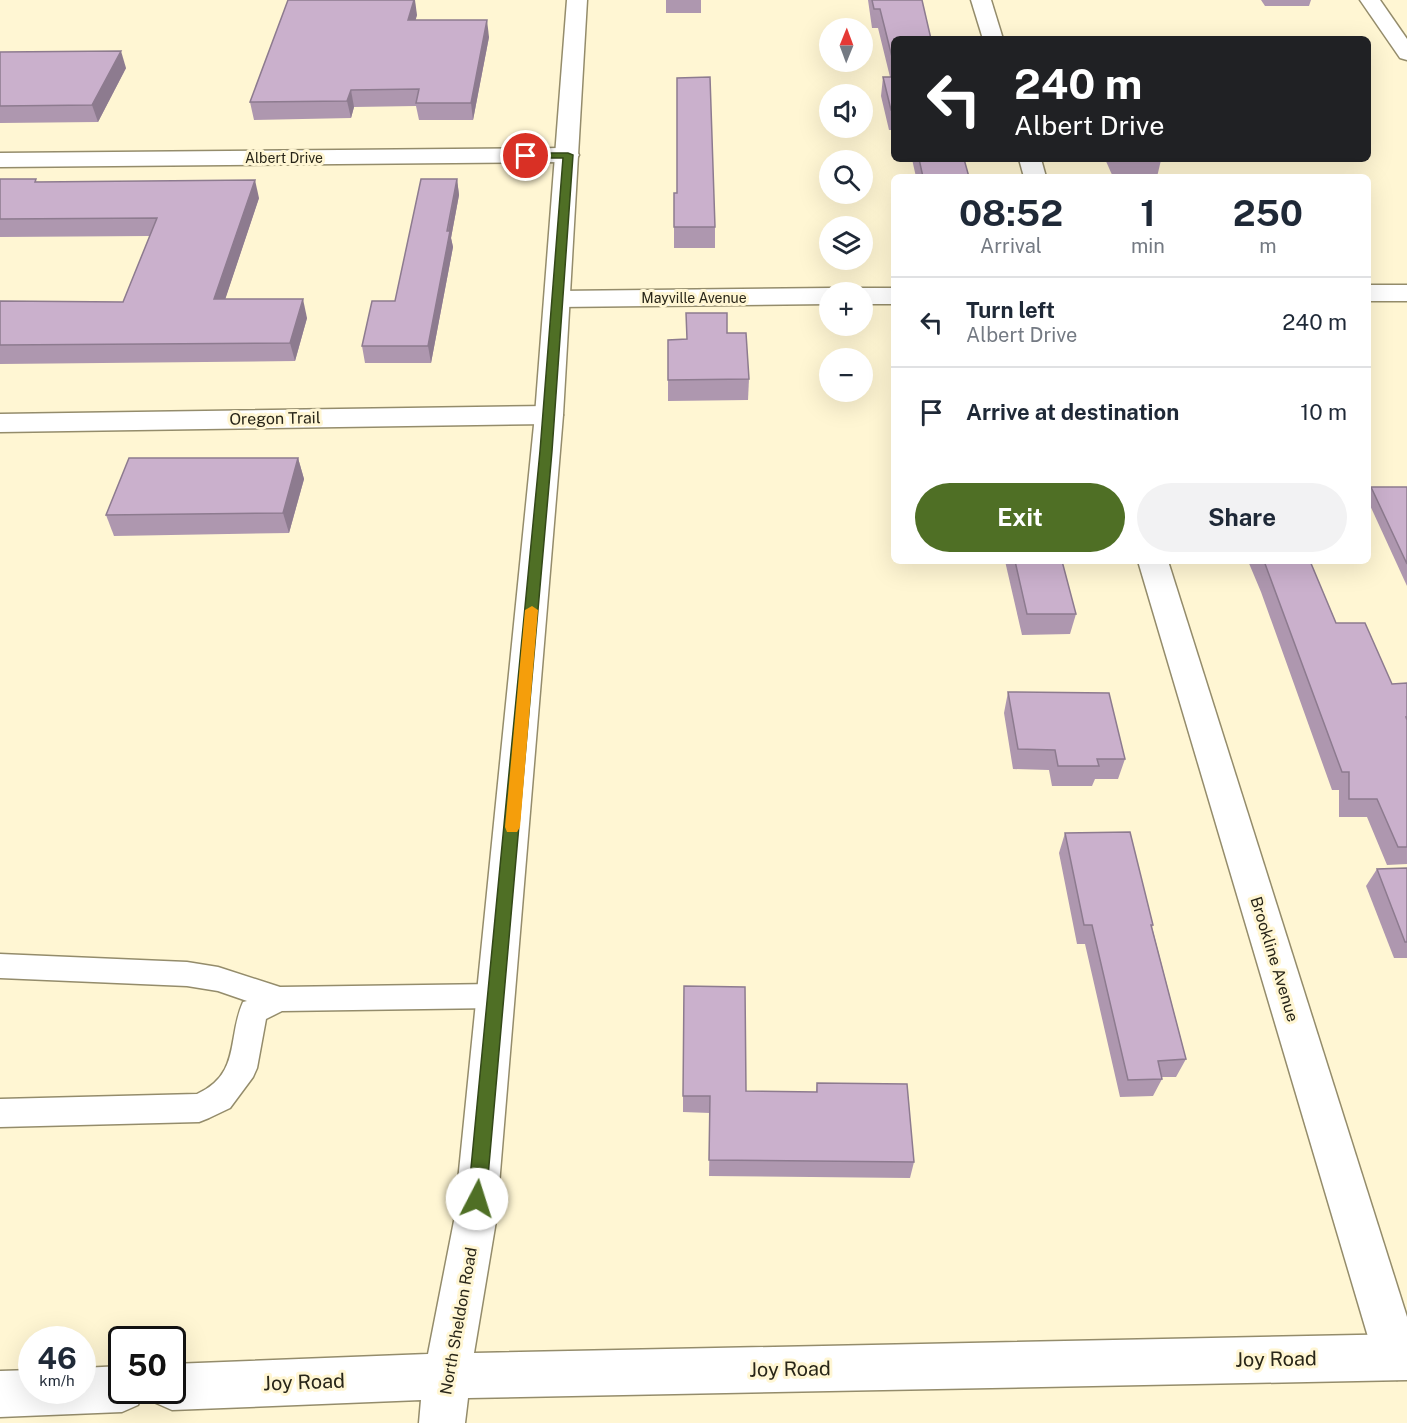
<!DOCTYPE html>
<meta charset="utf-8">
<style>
:root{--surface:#fff;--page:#f2f2f3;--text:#1f2937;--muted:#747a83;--line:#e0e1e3;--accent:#4f6f25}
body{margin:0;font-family:"Public Sans",sans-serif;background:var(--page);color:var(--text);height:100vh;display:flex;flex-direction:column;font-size:22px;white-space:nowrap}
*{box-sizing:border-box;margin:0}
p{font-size:20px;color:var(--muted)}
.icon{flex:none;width:33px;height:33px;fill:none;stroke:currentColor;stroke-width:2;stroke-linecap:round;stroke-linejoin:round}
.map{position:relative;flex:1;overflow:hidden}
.drawer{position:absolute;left:891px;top:174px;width:480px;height:390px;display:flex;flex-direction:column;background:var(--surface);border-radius:9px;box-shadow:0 6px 24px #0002}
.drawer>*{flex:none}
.banner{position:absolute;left:891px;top:36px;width:480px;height:126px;border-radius:9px;box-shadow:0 6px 24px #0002;background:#202124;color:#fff;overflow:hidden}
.needle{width:39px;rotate:1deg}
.controls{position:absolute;left:819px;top:18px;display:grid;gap:12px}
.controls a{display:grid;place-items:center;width:54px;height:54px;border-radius:50%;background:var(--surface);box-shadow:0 6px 24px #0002;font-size:30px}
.speed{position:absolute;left:18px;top:1326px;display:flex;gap:12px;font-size:30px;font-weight:700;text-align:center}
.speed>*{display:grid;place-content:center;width:78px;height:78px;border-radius:50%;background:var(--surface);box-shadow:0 6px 24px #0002;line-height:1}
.speed small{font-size:15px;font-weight:400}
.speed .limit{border:3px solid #111;border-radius:9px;background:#fff;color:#111}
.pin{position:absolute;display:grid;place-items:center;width:51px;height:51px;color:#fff;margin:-26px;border:3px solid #fff;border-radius:50%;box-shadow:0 2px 6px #0007}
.me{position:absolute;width:66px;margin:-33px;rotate:5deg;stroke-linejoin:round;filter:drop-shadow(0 0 4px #0008)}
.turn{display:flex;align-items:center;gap:21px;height:126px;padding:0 24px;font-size:27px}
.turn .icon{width:78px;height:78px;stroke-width:2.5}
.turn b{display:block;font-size:42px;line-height:51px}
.eta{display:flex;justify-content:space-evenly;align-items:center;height:102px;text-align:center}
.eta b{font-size:36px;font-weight:700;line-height:42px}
.primary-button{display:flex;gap:12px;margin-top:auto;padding:12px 24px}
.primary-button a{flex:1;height:69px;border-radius:36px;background:var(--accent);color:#fff;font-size:24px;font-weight:700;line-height:69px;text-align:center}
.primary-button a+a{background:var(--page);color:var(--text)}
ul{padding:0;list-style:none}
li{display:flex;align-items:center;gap:18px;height:90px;padding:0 24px;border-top:2px solid var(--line)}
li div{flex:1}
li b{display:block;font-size:22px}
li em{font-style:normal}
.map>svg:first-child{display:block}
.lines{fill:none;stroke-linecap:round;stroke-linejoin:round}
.lane-casing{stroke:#948c6b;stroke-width:3}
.street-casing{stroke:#948c6b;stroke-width:3}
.secondary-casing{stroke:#948c6b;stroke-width:3}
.lane{fill:#fff;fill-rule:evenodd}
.street{fill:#fff;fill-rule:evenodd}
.secondary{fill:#fff;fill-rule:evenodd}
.wall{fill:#ae97af}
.shaded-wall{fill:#8d7b8f}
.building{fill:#cab0cc;stroke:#8d7b8f;stroke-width:1.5}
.route{fill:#4f6f25;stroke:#334818;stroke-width:1.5}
.slow{fill:#f59e0b}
.labels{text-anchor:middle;stroke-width:6;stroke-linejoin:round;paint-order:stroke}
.far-street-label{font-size:14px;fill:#282518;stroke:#fff6d3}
.street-label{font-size:16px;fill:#282518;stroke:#fff6d3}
.near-street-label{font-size:20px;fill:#282518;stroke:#fff6d3}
</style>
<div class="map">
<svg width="1407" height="1423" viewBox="0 0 1407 1423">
<rect width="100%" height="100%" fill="#fff6d3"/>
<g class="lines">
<g class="lane-casing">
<path id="lane" d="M 0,954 L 187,962 L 218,967 L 280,987 L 495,984 L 505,987 L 509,996 L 505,1005 L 495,1008 L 282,1011 L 266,1019 L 257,1068 L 253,1077 L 230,1108 L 209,1118 L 199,1122 L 0,1127 L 0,1099 L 197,1094 C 241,1074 227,1038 243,1002 L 247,1001 L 218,991 L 187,986 L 0,978 Z"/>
</g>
<g class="street-casing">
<g id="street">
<polygon points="971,0 991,0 1003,39 983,39"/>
<polygon points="1360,0 1380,0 1407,39 1407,60 1400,58"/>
<polygon points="568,148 576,150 579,155 576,160 568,162 0,167 0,153"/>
<polygon points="1019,159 1041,159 1046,177 1024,177"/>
<rect x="1368" y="285" width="39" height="16"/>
<polygon points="830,288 840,292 830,292 830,304 558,307 549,304 545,299 549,294 558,291"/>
<polygon points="862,288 894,288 894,304 862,304 862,292 852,292"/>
<polygon points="549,406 559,409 563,415 559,421 549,424 0,432 0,414"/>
<polygon points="1138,561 1168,561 1407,1317 1407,1375 1397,1380 1381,1373 1374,1357"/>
</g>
</g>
<g class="secondary-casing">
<g id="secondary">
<polygon points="567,0 587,0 563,415 496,1221 474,1353 1407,1334 1407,1380 468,1398 465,1423 419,1423 421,1400 172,1410 156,1403 151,1390 172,1390 172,1364 428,1354 454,1221 535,415"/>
<polygon points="122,1366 122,1390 144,1390 138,1405 122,1412 0,1417 0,1371 32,1370 32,1390 82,1390 82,1368"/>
</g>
</g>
<use href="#lane" class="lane"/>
<use href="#street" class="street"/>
<use href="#secondary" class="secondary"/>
</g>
<g class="wall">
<rect x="666" y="0" width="35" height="13"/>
<polygon points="868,0 922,0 894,39 894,130 889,130 881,96 883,77 890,77 878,28 872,28"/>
<polygon points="1261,0 1311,0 1309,6 1265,6"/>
<polygon points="417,15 415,20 489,37 473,120 419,120 416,106 354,107 351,118 254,120 250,102"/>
<polygon points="0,52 126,68 98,122 0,123"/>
<polygon points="912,159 964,159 969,177 916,177"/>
<polygon points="1105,159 1161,159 1161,160 1157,177 1113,177"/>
<polygon points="0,179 259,198 225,299 307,318 295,361 0,364 0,301 123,302 150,236 0,237"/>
<polygon points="457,179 459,195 451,238 453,247 431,363 365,363 362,346 395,301"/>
<rect x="674" y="227" width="41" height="21"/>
<polygon points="727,333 749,379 748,400 668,401 668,380 687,339"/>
<polygon points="298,458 304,479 289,533 114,536 106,515"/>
<polygon points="1371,487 1407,487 1407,586 1368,501 1368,494"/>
<polygon points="1005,561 1062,561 1076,614 1070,634 1022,635"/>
<polygon points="1248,561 1310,561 1336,623 1392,684 1407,683 1407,864 1387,865 1367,817 1339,817 1339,790 1332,790 1261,592"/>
<polygon points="1008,692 1125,759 1118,779 1095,779 1092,786 1052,786 1049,770 1013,769 1004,713"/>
<polygon points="1065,833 1153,925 1152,927 1186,1059 1176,1077 1162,1077 1162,1079 1153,1096 1120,1097 1085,944 1077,944 1059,853"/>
<polygon points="1407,868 1407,958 1394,958 1366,886 1377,869"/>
<polygon points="817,1083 914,1162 910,1178 709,1176 710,1113 683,1112 683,1096 746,1091 816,1092"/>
</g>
<g class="shaded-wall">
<polygon points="414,0 415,0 417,15 411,37 408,20"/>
<polygon points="487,20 489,37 473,120 471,103"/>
<polygon points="121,51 126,68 98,122 92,105"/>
<polygon points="351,90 354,107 351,118 347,101"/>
<polygon points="457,179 459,195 451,238 453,247 431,363 428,346"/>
<polygon points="255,180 259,198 219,318 214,299"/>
<polygon points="303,299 307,318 295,361 290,343"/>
<polygon points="298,458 304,479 289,533 283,513"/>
</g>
<g class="building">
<polygon points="288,0 414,0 408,20 487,20 471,103 416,103 419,89 351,90 347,101 250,102"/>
<polygon points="872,0 922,0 931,39 894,39 894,65 880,9 874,9"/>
<polygon points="121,51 92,105 0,106 0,52"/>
<polygon points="710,77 715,227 674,227 674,193 677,193 677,78"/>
<polygon points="883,77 894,77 894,110 891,110"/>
<polygon points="919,159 964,159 969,177 923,177"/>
<polygon points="1118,159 1161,159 1161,160 1119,160"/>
<polygon points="0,179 36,179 35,182 255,180 214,299 303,299 290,343 0,345 0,301 123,302 157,218 0,219"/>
<polygon points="421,179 457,179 447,231 450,231 428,346 362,346 372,301 395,301"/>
<polygon points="686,313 727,313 727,333 746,333 749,379 668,380 668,340 687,339"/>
<polygon points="129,458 298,458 283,513 106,515"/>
<polygon points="1371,487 1407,487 1407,564"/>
<polygon points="1015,561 1062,561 1076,614 1027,614"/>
<polygon points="1264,561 1310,561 1336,623 1365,623 1392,684 1407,683 1407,717 1406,717 1407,720 1407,847 1398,847 1377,799 1349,799 1349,772 1342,772"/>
<polygon points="1008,692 1109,693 1125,759 1097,759 1099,766 1058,766 1055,750 1018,749"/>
<polygon points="1130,832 1153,925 1151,925 1186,1059 1158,1061 1162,1079 1128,1080 1092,925 1084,925 1065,833"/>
<polygon points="1407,868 1407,942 1405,942 1377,869"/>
<polygon points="684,986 745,987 746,1091 817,1092 817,1083 907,1084 914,1162 709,1160 710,1096 683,1096"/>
</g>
<polygon class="route" points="526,153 568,153 573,155 552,451 486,1199 483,1205 477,1208 471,1205 468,1199 540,451 563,158 523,158 523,154"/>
<polygon class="slow" points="532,606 538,610 520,827 517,832 507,832 505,827 525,610"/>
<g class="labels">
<g class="far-street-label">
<text x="284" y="163">Albert Drive</text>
<text x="694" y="303">Mayville Avenue</text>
</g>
<g class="street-label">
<text transform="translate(275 418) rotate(-1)" y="6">Oregon Trail</text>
<text transform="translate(1275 959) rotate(73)" y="6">Brookline Avenue</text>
<text transform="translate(458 1321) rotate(-80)" y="6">North Sheldon Road</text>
</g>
<g class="near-street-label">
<text transform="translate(1276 1359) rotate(-1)" y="7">Joy Road</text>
<text transform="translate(790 1369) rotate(-1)" y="7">Joy Road</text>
<text transform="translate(304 1382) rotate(-2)" y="7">Joy Road</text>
</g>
</g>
</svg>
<div class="controls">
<a><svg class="needle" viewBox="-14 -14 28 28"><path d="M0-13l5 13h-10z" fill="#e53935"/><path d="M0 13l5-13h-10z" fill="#747a83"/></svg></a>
<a><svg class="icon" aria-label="sound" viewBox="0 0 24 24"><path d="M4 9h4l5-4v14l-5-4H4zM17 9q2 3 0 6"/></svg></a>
<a><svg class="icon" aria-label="search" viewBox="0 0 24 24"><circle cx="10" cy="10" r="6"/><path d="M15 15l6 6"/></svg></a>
<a><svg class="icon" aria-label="layers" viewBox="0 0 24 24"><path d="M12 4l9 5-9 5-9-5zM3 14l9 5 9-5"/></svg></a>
<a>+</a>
<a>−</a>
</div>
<div class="speed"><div>46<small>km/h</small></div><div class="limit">50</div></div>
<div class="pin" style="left:526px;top:156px;background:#d93025"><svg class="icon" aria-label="arrive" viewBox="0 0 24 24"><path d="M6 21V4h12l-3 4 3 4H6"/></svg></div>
<svg class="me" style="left:477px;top:1199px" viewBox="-20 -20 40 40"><circle r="19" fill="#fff"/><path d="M0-13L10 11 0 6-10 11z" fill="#4f6f25"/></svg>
<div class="banner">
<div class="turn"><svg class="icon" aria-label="left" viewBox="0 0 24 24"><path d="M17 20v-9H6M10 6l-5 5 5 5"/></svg><div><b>240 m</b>Albert Drive</div></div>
</div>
<section class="drawer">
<div class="eta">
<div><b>08:52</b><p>Arrival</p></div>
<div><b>1</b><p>min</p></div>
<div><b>250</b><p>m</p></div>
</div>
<ul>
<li><svg class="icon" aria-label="left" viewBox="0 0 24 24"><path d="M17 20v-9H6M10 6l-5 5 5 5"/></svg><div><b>Turn left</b><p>Albert Drive</p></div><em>240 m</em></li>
<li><svg class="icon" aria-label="arrive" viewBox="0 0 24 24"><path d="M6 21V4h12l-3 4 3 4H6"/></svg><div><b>Arrive at destination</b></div><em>10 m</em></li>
</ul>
<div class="primary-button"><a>Exit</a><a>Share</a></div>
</section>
</div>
